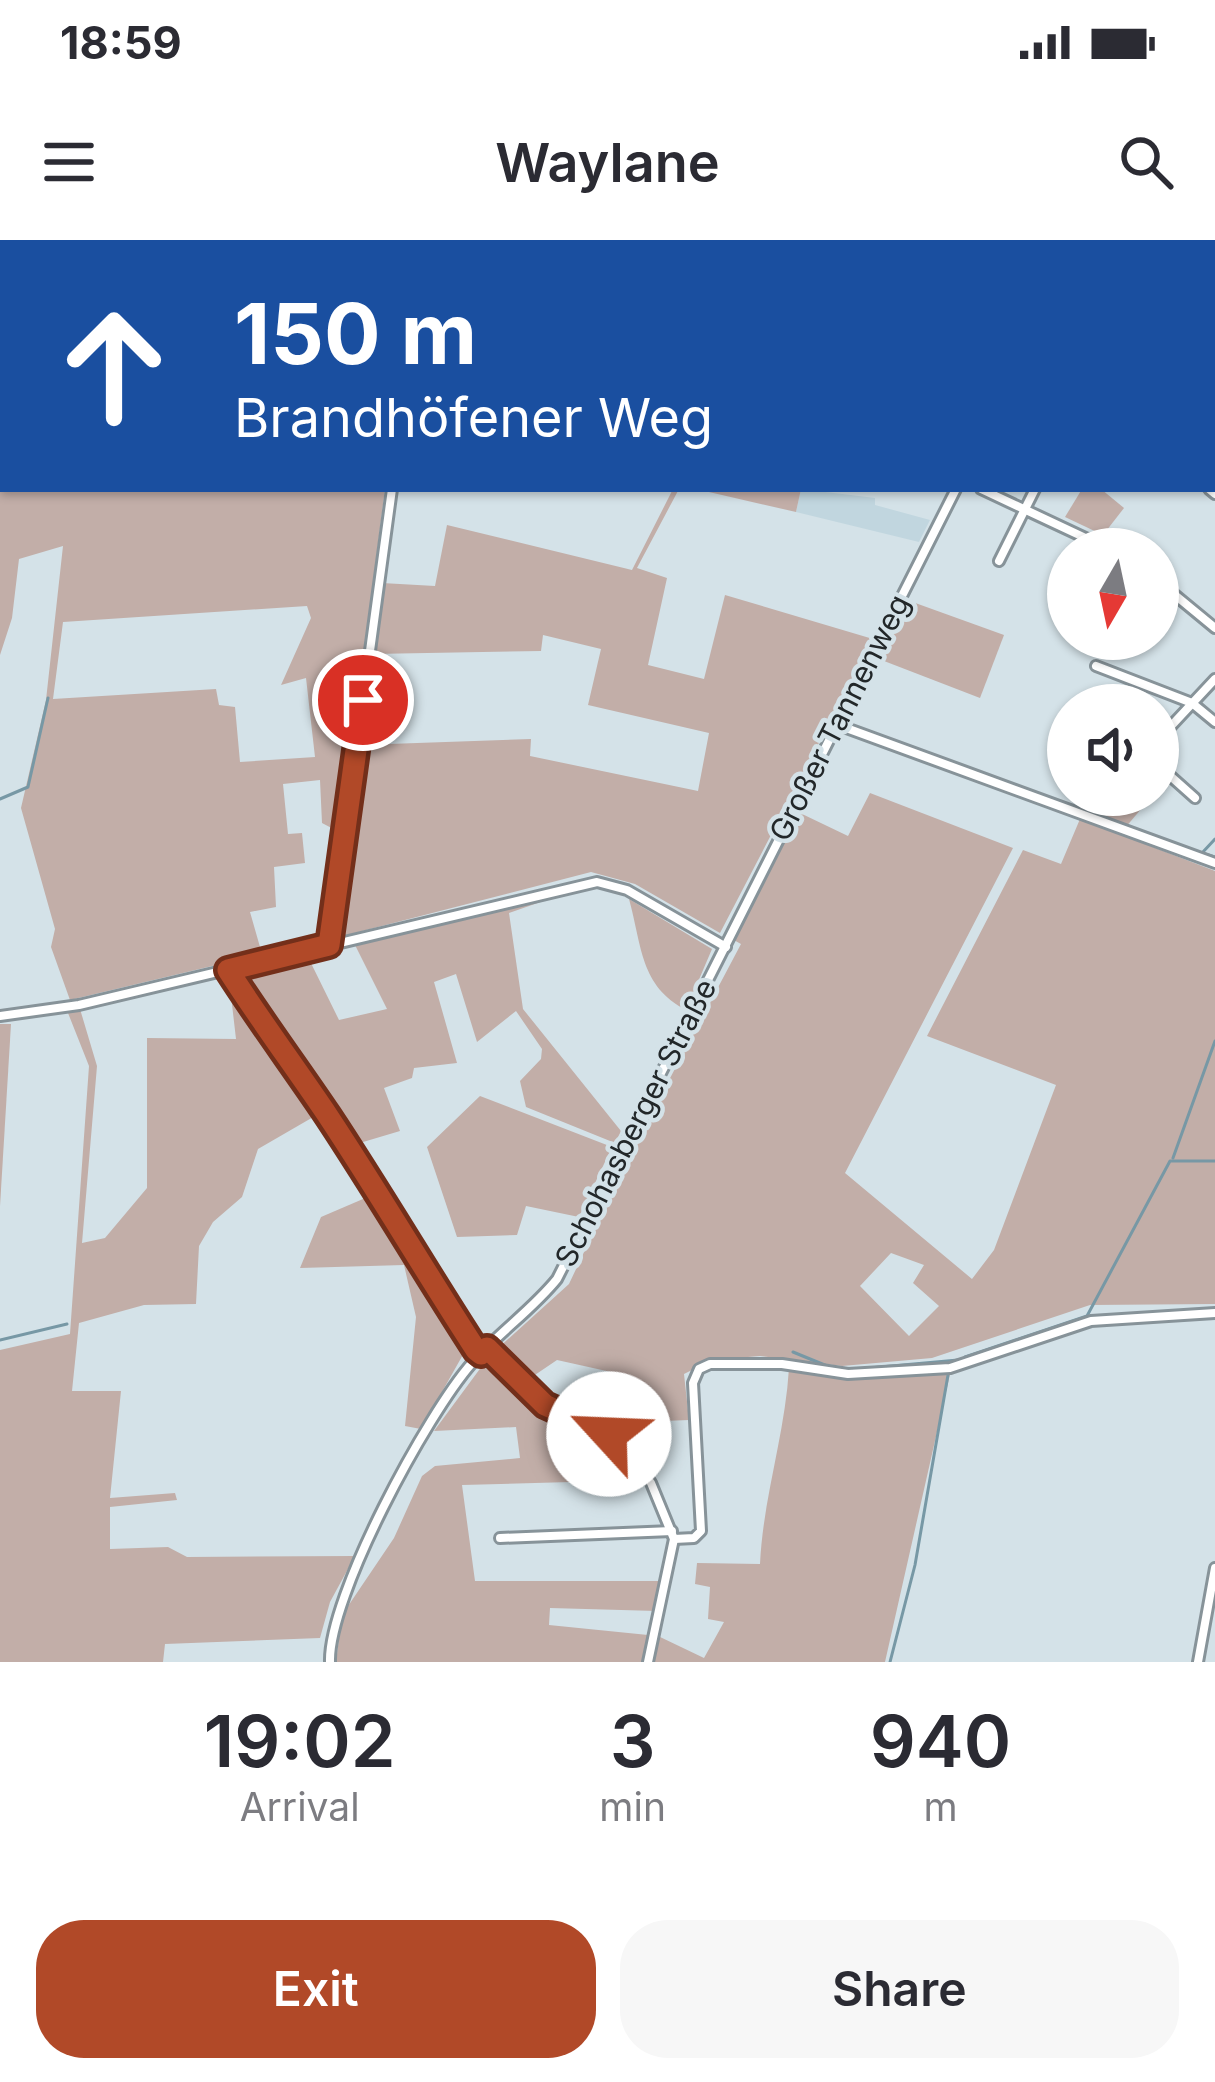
<!DOCTYPE html>
<meta charset="utf-8">
<style>
:root{--surface:#fff;--page:#f7f7f7;--text:#2b2b33;--muted:#7c7c81;--accent:#b14928}
body{margin:0;font-family:Inter,sans-serif;background:var(--page);color:var(--text);height:100vh;display:flex;flex-direction:column;font-size:45px;white-space:nowrap}
*{box-sizing:border-box;margin:0}
p{font-size:39px;color:var(--muted)}
.icon{flex:none;width:66px;height:66px;fill:none;stroke:currentColor;stroke-width:2;stroke-linecap:round;stroke-linejoin:round}
.map{position:relative;height:1422px;overflow:hidden}
.side{display:flex;flex-direction:column;background:var(--surface);flex:1}
.side>*{flex:none}
.top-card{position:absolute;left:0px;top:0px;width:1215px;height:252px;box-shadow:0 3px 9px #0004;background:#1a4fa0;color:#fff;overflow:hidden}
.needle{width:78px;rotate:189deg}
.buttons{position:absolute;left:1047px;top:288px;display:grid;gap:24px}
.buttons a{display:grid;place-items:center;width:132px;height:132px;border-radius:50%;background:var(--surface);box-shadow:0 3px 9px #0004;font-size:60px}
.pin{position:absolute;display:grid;place-items:center;width:102px;height:102px;color:#fff;margin:-51px;border:6px solid #fff;border-radius:50%;box-shadow:0 3px 12px #0007}
.me{position:absolute;width:132px;margin:-66px;rotate:295deg;stroke-linejoin:round;filter:drop-shadow(0 0 9px #0008)}
.turn{display:flex;align-items:center;gap:42px;height:252px;padding:0 36px;font-size:54px}
.turn .icon{width:156px;height:156px;stroke-width:2.5}
.turn b{display:block;font-size:84px;line-height:102px}
.eta{display:flex;justify-content:space-evenly;align-items:center;height:204px;text-align:center}
.eta b{font-size:72px;font-weight:600;line-height:84px}
.primary-button{display:flex;gap:24px;margin-top:auto;padding:24px 36px}
.primary-button a{flex:1;height:138px;border-radius:48px;background:var(--accent);color:#fff;font-size:48px;font-weight:600;line-height:138px;text-align:center}
.primary-button a+a{background:var(--page);color:var(--text)}
.status{display:flex;justify-content:space-between;align-items:center;height:84px;padding:0 60px;background:var(--surface);direction:ltr}
.status svg{height:33px;fill:currentColor}
header{display:flex;justify-content:space-between;align-items:center;height:156px;padding:0 36px;background:var(--surface);font-size:54px;font-weight:600}
.map>svg:first-child{display:block}
.built{fill:#c1d6df}
.green{fill:#c2aea8;fill-rule:evenodd}
.lines{fill:none;stroke-linecap:round;stroke-linejoin:round}
.stream{stroke:#7798a5;stroke-width:3}
.minor-casing{stroke:#879399;stroke-width:14}
.minor{stroke:#fff;stroke-width:8}
.rail-casing{stroke:#7d878b;stroke-width:8}
.rail{stroke:#d4e2e8;stroke-width:3;stroke-dasharray:9;stroke-linecap:butt}
.route-casing{stroke:#732f1a;stroke-width:30}
.route{stroke:#b14928;stroke-width:21}
.labels{text-anchor:middle;stroke-width:9;stroke-linejoin:round;paint-order:stroke}
.street-label{font-size:30px;fill:#222729;stroke:#d4e2e8}
</style>
<div class="status"><b>18:59</b><svg viewBox="0 0 49 12"><path d="M0 12V9h3v3zM5 12V6h3v6zM10 12V3h3v9zM15 12V0h3v12zM26 1h20v11H26zM47 4h2v5h-2z"/></svg></div>
<header><svg class="icon" aria-label="menu" viewBox="0 0 24 24"><path d="M4 6h16M4 12h16M4 18h16"/></svg>Waylane<svg class="icon" aria-label="search" viewBox="0 0 24 24"><circle cx="10" cy="10" r="6"/><path d="M15 15l6 6"/></svg></header>
<div class="map">
<svg width="1215" height="1422" viewBox="0 0 1215 1422">
<rect width="100%" height="100%" fill="#d4e2e8"/>
<g class="built">
<polygon points="712,0 1215,0 1215,9 1212,3"/>
<polygon points="801,249 875,258 875,265 930,280 919,302 796,272"/>
</g>
<g class="green">
<polygon points="0,0 131,3 3,3 0,135"/>
<polygon points="431,0 765,3 430,3"/>
<path d="M 0,247 L 385,249 L 341,593 L 322,583 L 320,540 L 283,544 L 288,594 L 302,593 L 305,623 L 274,627 L 276,667 L 250,672 L 262,714 L 70,760 L 51,707 L 55,689 L 21,568 L 46,460 L 63,306 L 19,319 L 12,378 L 0,415 ZM 307,366 L 311,378 L 281,445 L 306,438 L 315,517 L 240,522 L 235,467 L 219,465 L 216,449 L 53,459 L 63,382 Z"/>
<polygon points="673,249 679,249 637,328 667,338 648,425 704,439 725,355 873,399 720,693 635,644 591,632 335,698 360,505 531,499 530,516 698,551 709,493 588,465 601,409 543,395 541,411 372,414 382,343 435,346 447,285 632,330"/>
<polygon points="696,249 801,249 796,272"/>
<polygon points="1082,249 1101,249 1124,268 1103,295 1065,277"/>
<polygon points="907,360 1004,395 980,458 884,421 885,403"/>
<path d="M 870,553 L 1013,608 L 845,933 L 972,1039 L 994,1010 L 1056,845 L 927,796 L 1023,610 L 1061,624 L 1080,579 L 1215,631 L 1215,1064 L 1090,1065 L 932,1118 L 842,1126 L 760,1116 L 712,1120 L 684,1134 L 689,1180 L 612,1183 L 611,1132 L 557,1120 L 526,1141 L 496,1110 L 569,1044 L 632,910 L 741,704 L 732,699 L 800,573 L 848,596 ZM 891,1013 L 924,1025 L 913,1043 L 939,1066 L 909,1096 L 860,1046 Z"/>
<polygon points="1109,555 1153,555 1125,588 1100,578"/>
<polygon points="572,651 509,673 523,769 621,891 615,903 526,867 520,841 541,819 542,809 516,771 477,802 456,734 434,742 457,823 414,828 412,838 384,848 400,891 353,905 242,739 307,715 339,780 387,769 354,703"/>
<path d="M 629,659 L 712,709 L 686,770 C 640,746 642,706 629,659 Z"/>
<polygon points="230,747 315,876 258,909 242,957 213,982 199,1006 196,1064 144,1065 79,1083 72,1151 121,1151 110,1258 175,1253 177,1260 110,1267 110,1309 168,1307 187,1317 355,1316 330,1362 320,1398 165,1404 163,1422 0,1422 0,1110 70,1094 89,826 68,773 80,769 97,826 82,1003 105,998 147,948 147,798 236,799"/>
<polygon points="0,784 11,784 0,966"/>
<polygon points="480,856 612,907 579,977 526,966 517,995 457,997 427,907"/>
<polygon points="370,956 405,1019 430,1040 469,1104 421,1189 405,1186 416,1077 404,1025 300,1028 321,977"/>
<polygon points="482,1126 543,1168 623,1209 642,1240 462,1245 475,1341 664,1341 657,1371 550,1368 549,1385 648,1395 642,1422 336,1422 342,1375 394,1298 422,1236 435,1226 520,1218 516,1187 434,1191"/>
<path d="M 789,1128 L 845,1138 L 951,1130 L 885,1422 L 651,1422 L 658,1396 L 704,1418 L 724,1382 L 708,1379 L 710,1347 L 695,1344 L 697,1323 L 760,1324 C 763,1258 785,1195 789,1128 Z"/>
</g>
<g class="lines">
<g class="stream">
<polyline points="0,559 28,547 48,458"/>
<polyline points="1215,599 1202,613 1215,617"/>
<polyline points="1173,918 1215,801"/>
<polyline points="0,1100 67,1084"/>
<polyline points="793,1112 832,1128"/>
<polyline points="965,1117 1087,1076 1170,921 1215,921"/>
<polyline points="847,1130 958,1120"/>
<polyline points="890,1422 915,1325 948,1135"/>
</g>
<g class="minor-casing">
<g id="minor">
<polyline points="426,3 426,0"/>
<polyline points="1054,3 1055,0"/>
<polyline points="1212,23 1215,23"/>
<polyline points="1212,93 1215,92"/>
<polyline points="1212,127 1215,129"/>
<polyline points="1212,238 1215,234"/>
<polyline points="981,249 1109,309"/>
<polyline points="1209,249 1215,254"/>
<polyline points="999,321 1035,249"/>
<polyline points="1158,341 1215,388"/>
<polyline points="1096,426 1192,463 1215,482"/>
<polyline points="838,485 1215,623"/>
<polyline points="1158,500 1215,439"/>
<polyline points="1158,525 1195,558"/>
<polyline points="330,705 392,249"/>
<polyline points="228,730 481,1114"/>
<polyline points="0,776 79,765 597,642 627,650 726,707"/>
<polyline points="487,1108 545,1165 627,1208 651,1243 674,1299 648,1422"/>
<polyline points="500,1298 672,1291"/>
<polyline points="674,1299 694,1298 701,1291 693,1143 699,1129 710,1124 782,1124 848,1134 950,1128 1091,1081 1215,1073"/>
<path d="M 330,1422 C 328,1357 427,1174 472,1123 C 498,1093 532,1070 557,1039 L 956,249"/>
<polyline points="1198,1422 1215,1328"/>
</g>
</g>
<use href="#minor" class="minor"/>
<g class="rail-casing">
<g id="rail">
<polyline points="946,0 1143,3"/>
<polyline points="1212,4 1215,4"/>
</g>
</g>
<use href="#rail" class="rail"/>
</g>
<g class="lines">
<g class="route-casing">
<path id="route" d="M 363,460 L 329,705 L 228,730 C 260,780 295,827 328,876 C 379,953 426,1033 476,1110 L 481,1114 L 487,1108 L 545,1165 L 609,1194"/>
</g>
<use href="#route" class="route"/>
</g>
<g class="labels">
<g class="street-label">
<text transform="translate(840 478) rotate(-63)" y="10">Großer Tannenweg</text>
<text transform="translate(636 883) rotate(-63)" y="10">Schohasberger Straße</text>
</g>
</g>
</svg>
<div class="buttons">
<a><svg class="needle" viewBox="-14 -14 28 28"><path d="M0-13l5 13h-10z" fill="#e53935"/><path d="M0 13l5-13h-10z" fill="#7c7c81"/></svg></a>
<a><svg class="icon" aria-label="sound" viewBox="0 0 24 24"><path d="M4 9h4l5-4v14l-5-4H4zM17 9q2 3 0 6"/></svg></a>
</div>
<div class="pin" style="left:363px;top:460px;background:#d93025"><svg class="icon" aria-label="arrive" viewBox="0 0 24 24"><path d="M6 21V4h12l-3 4 3 4H6"/></svg></div>
<svg class="me" style="left:609px;top:1194px" viewBox="-20 -20 40 40"><circle r="19" fill="#fff"/><path d="M0-13L10 11 0 6-10 11z" fill="#b14928"/></svg>
<div class="top-card">
<div class="turn"><svg class="icon" aria-label="ahead" viewBox="0 0 24 24"><path d="M12 20V5M6 11l6-6 6 6"/></svg><div><b>150 m</b>Brandhöfener Weg</div></div>
</div>
</div>
<section class="side">
<div class="eta">
<div><b>19:02</b><p>Arrival</p></div>
<div><b>3</b><p>min</p></div>
<div><b>940</b><p>m</p></div>
</div>
<div class="primary-button"><a>Exit</a><a>Share</a></div>
</section>
